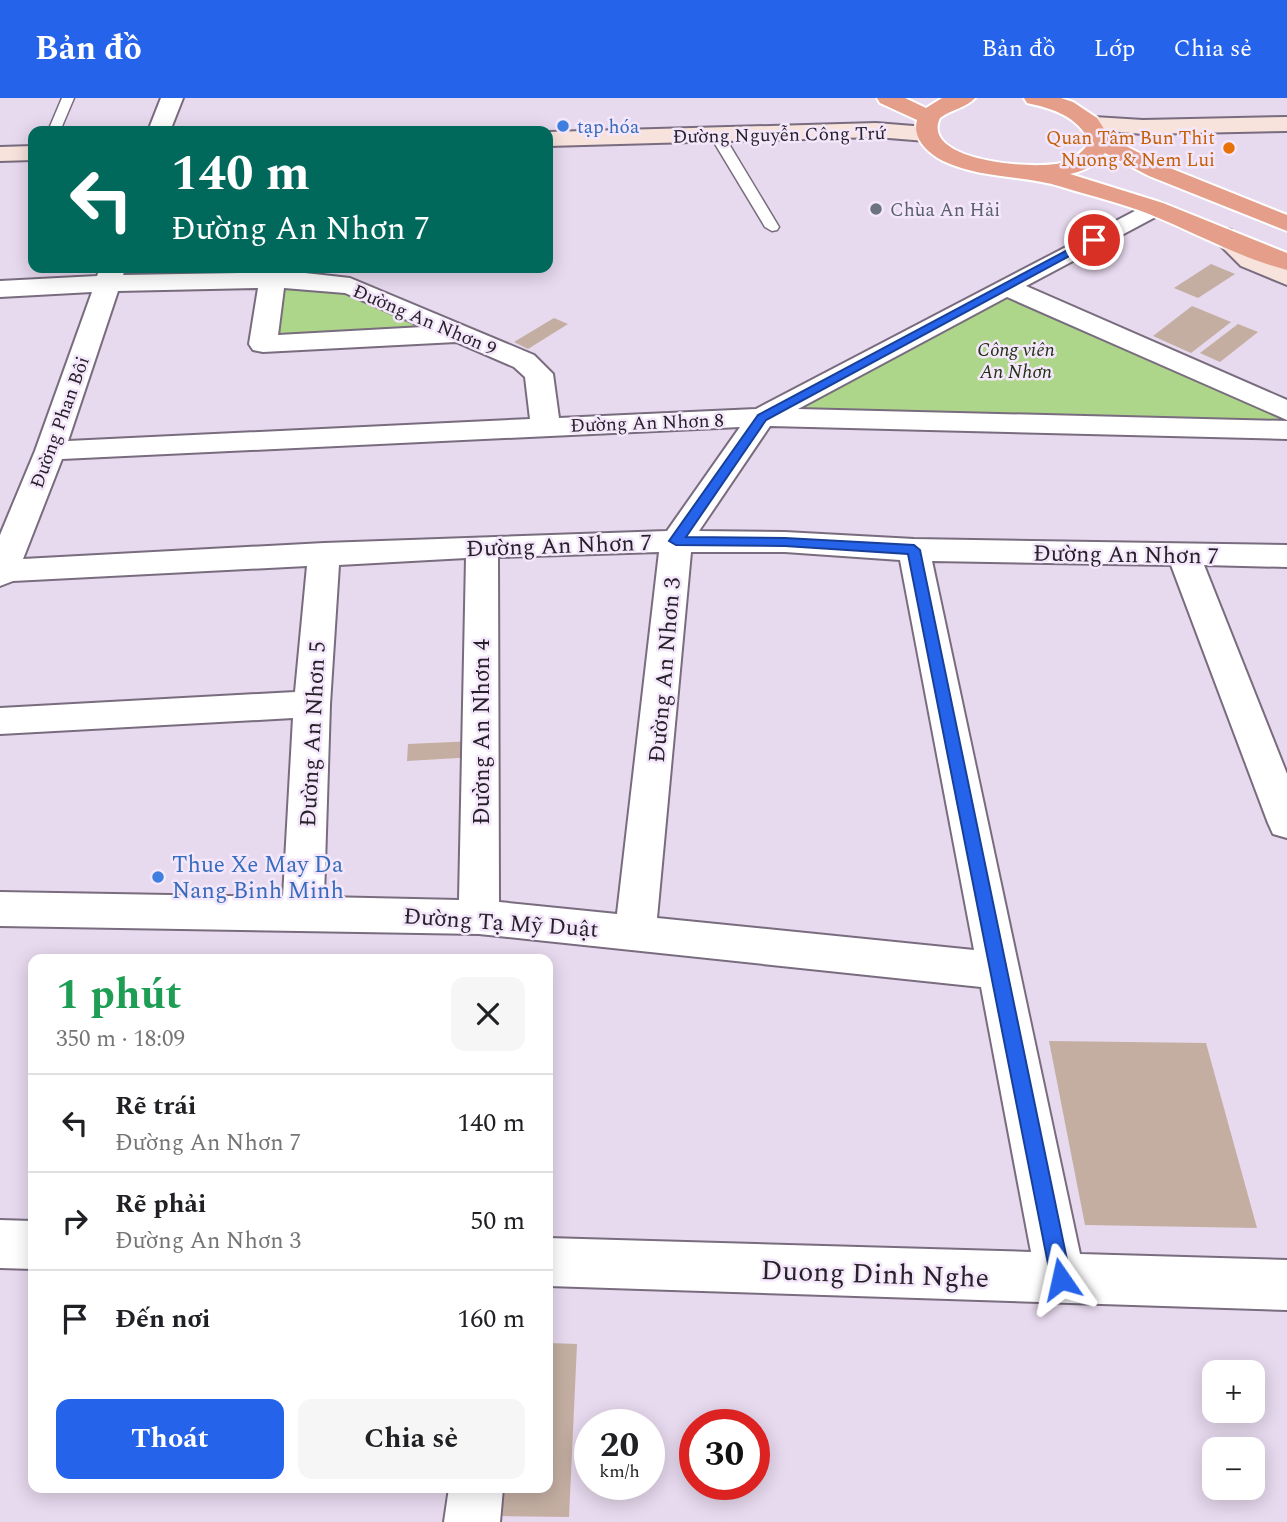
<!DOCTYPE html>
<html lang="vi">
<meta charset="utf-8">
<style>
:root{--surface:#fff;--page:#f6f6f6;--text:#202124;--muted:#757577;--line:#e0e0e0;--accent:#2563eb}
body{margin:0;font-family:Spectral,serif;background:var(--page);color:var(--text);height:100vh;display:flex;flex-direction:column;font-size:26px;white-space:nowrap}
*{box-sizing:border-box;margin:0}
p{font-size:23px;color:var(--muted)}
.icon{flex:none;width:38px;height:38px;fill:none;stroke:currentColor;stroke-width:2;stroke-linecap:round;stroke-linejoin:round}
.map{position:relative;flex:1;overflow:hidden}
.drawer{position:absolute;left:28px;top:856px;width:525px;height:539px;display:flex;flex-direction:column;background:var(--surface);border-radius:14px;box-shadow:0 4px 18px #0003}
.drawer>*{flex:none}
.banner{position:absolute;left:28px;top:28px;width:525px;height:147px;border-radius:14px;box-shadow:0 4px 18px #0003;background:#00695c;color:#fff;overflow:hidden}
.tools{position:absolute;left:1202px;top:1262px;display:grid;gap:14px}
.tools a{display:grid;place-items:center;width:63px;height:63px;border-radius:14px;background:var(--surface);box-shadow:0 4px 18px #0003;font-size:35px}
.speed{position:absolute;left:574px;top:1311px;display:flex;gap:14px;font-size:35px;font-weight:700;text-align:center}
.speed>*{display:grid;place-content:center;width:91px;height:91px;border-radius:50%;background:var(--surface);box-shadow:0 4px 18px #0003;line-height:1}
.speed small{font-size:18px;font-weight:400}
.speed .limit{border:10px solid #d22;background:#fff;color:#111}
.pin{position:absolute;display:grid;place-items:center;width:60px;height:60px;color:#fff;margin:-30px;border:4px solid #fff;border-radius:50%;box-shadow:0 2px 7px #0007}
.me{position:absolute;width:77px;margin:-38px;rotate:349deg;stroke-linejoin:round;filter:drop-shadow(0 0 5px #0008)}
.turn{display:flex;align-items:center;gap:24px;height:147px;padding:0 28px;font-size:32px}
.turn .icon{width:91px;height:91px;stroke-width:2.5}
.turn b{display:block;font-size:49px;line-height:60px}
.round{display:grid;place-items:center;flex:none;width:74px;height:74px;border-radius:14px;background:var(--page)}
.head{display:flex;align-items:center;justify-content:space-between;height:119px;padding:0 28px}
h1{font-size:42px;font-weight:700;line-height:52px;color:#1e9e55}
.action{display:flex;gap:14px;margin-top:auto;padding:14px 28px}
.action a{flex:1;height:80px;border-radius:14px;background:var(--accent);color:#fff;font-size:28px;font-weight:700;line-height:80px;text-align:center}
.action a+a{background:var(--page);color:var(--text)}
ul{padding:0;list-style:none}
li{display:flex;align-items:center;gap:21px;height:98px;padding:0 28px;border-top:2px solid var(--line)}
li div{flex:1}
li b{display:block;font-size:26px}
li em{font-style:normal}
header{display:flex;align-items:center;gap:42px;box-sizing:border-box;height:98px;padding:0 35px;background:var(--accent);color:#fff}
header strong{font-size:33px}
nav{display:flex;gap:38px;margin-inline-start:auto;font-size:24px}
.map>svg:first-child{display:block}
.green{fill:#aed68a}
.building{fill:#c4aea2}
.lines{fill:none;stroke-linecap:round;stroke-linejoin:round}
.lane-casing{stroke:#786c7e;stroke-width:3}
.street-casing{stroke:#786c7e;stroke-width:4}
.secondary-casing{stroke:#786c7e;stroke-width:4}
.highway-casing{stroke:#fff;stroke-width:4}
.lane{fill:#fff;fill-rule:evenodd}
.street{fill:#fff;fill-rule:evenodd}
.secondary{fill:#f7e2dc;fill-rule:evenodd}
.highway{fill:#e59e8a;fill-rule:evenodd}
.route{fill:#2563eb;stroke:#184099;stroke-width:2}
.shop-dot{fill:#3f7fe0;stroke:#f4e7fb;stroke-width:2.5}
.food-dot{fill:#e8710a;stroke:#f4e7fb;stroke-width:2.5}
.worship-dot{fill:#6b7280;stroke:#f4e7fb;stroke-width:2.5}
.labels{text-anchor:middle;stroke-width:5;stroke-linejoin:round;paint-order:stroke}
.far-shop-label{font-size:19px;fill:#366cbe;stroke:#f4e7fb;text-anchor:start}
.far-street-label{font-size:19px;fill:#272229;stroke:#f4e7fb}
.far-food-label{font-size:19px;fill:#c56008;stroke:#f4e7fb;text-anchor:end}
.far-worship-label{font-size:19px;fill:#5b616d;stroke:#f4e7fb;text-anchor:start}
.far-park-label{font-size:19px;font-style:italic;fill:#223211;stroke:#f4e7fb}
.street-label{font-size:23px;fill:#272229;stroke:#f4e7fb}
.shop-label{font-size:23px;fill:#366cbe;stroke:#f4e7fb;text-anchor:start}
.near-street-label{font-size:28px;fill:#272229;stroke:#f4e7fb}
</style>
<header>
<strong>Bản đồ</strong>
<nav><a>Bản đồ</a><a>Lớp</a><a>Chia sẻ</a></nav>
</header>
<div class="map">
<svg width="1287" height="1424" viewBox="0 0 1287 1424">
<rect width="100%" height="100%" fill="#e7d9ee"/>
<g class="green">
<polygon points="277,185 350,192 448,234 270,242"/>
<polygon points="1011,198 1287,321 1287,323 790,312"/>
</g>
<g class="building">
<polygon points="1211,166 1235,176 1198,200 1174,190"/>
<polygon points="1192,208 1231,224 1191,255 1153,238"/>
<polygon points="554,220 568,226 528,251 514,244"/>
<polygon points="1238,226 1258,234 1220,264 1200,255"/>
<polygon points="475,643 475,659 407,663 408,646"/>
<polygon points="1049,943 1206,945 1257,1130 1085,1127"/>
<polygon points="548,1245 577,1246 569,1419 499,1418 502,1390 548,1390"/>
</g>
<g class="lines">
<g class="lane-casing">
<g id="lane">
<polygon points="62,0 74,0 60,33 48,33"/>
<polygon points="716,32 723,36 779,129 777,132 772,133 765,129 709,36"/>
</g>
</g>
<g class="street-casing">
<g id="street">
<polygon points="161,0 183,0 170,33 148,33"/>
<path d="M 1154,103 L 1163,105 L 1166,110 L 1163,115 L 1026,188 L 1287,302 L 1287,322 L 1007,199 L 798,311 L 1287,323 L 1287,341 L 770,328 L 699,433 L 785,434 L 914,441 L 1287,447 L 1287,469 L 1204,467 L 1287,676 L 1287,740 L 1273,736 L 1268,725 L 1171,467 L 932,463 L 1080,1156 L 1287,1162 L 1287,1212 L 548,1188 L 548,1140 L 1031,1154 L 981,889 L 479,836 L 0,828 L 0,794 L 283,799 L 293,620 L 0,636 L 0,610 L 295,594 L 307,468 L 13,483 L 0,488 L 0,437 L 35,353 L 92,194 L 0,199 L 0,183 L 97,178 L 100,170 L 126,170 L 123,177 L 296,174 L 350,180 L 534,257 L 553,276 L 559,320 L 756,311 ZM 258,190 L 249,246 L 253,252 L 263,254 L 456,244 L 514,269 L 525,279 L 530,321 L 68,343 L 118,193 ZM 284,190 L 345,195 L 423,229 L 278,237 ZM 740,329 L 667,433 L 324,445 L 23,461 L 62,361 ZM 659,454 L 617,816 L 499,804 L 498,459 ZM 691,454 L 785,454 L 900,462 L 974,852 L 657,820 ZM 466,460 L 459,802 L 324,799 L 330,606 L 339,467 Z"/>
<polygon points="0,1122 33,1123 33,1171 0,1170"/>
<polygon points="449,1390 503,1390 500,1424 444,1424"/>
</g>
</g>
<g class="secondary-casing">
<g id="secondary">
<polygon points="1094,19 1143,22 1287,19 1287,33 1143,36 1086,31 1083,26 1086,21"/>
<polygon points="876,25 926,29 934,31 937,36 934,41 926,43 876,39 548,48 548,34"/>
<polygon points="33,48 33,62 0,63 0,49"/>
<polygon points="1222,130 1231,132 1259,158 1287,170 1287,187 1241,168 1210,137 1213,132"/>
</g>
</g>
<g class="highway-casing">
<path id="highway" d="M 877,0 L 905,0 L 926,10 L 942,0 L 975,0 C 968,9 950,12 940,20 C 919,64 1039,73 1065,64 C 1076,60 1083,53 1090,44 C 1077,18 1054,11 1027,5 L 1024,0 L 1061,0 L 1073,4 L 1097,20 L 1110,40 L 1165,68 L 1287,117 L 1287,133 L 1149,78 L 1105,55 C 1096,67 1084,73 1070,76 L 1163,105 L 1287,155 L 1287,172 C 1240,160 1194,134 1149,116 C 1121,105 1091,98 1062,89 C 1023,77 981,81 943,63 C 928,55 912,41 917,22 L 880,5 Z"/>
</g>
<use href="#lane" class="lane"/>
<use href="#street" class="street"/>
<use href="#secondary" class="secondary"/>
<use href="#highway" class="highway"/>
</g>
<polygon class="route" points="1090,140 1099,142 766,322 686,439 785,440 914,447 920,452 1071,1181 1068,1188 1061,1191 1054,1188 1051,1181 908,456 785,448 676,447 669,443 758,317"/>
<g class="shop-dot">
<circle cx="563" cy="28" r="7"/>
<circle cx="158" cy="779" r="7"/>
</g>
<circle class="food-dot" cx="1229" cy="50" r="7"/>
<circle class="worship-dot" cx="876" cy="111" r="7"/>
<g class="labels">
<g class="far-shop-label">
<text x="577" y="35">tạp hóa</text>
</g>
<g class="far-street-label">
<text transform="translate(779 36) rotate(-1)" y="7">Đường Nguyễn Công Trứ</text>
<text transform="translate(425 221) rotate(23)" y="7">Đường An Nhơn 9</text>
<text transform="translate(59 324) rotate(-70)" y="7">Đường Phan Bôi</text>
<text transform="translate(647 324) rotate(-2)" y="7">Đường An Nhơn 8</text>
</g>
<g class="far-food-label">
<text x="1215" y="46">Quan Tâm Bun Thit<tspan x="1215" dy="22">Nuong &amp; Nem Lui</tspan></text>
</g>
<g class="far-worship-label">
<text x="890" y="118">Chùa An Hải</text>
</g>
<g class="far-park-label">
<text x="1016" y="258">Công viên<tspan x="1016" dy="22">An Nhơn</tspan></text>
</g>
<g class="street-label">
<text transform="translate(559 447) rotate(-2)" y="8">Đường An Nhơn 7</text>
<text transform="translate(1126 456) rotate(1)" y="8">Đường An Nhơn 7</text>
<text transform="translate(664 572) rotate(-85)" y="8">Đường An Nhơn 3</text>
<text transform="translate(481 634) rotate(-90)" y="8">Đường An Nhơn 4</text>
<text transform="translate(312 636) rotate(-87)" y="8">Đường An Nhơn 5</text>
<text transform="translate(501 824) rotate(4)" y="8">Đường Tạ Mỹ Duật</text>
</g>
<g class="shop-label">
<text x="172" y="774">Thue Xe May Da<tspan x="172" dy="26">Nang Binh Minh</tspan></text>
</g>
<g class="near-street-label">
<text transform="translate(875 1175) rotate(2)" y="10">Duong Dinh Nghe</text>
</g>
</g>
</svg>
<div class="tools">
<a>+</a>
<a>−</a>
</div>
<div class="speed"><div>20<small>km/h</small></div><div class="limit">30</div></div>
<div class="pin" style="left:1094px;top:142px;background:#d93025"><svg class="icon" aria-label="arrive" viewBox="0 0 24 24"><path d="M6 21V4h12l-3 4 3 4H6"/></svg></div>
<svg class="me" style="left:1061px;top:1181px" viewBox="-20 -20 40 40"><path d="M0-17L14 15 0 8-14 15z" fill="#2563eb" stroke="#fff" stroke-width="4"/></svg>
<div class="banner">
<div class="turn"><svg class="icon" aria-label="left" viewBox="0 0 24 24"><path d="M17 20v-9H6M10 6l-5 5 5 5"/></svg><div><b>140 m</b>Đường An Nhơn 7</div></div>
</div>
<section class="drawer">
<div class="head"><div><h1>1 phút</h1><p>350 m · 18:09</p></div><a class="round"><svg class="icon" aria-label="close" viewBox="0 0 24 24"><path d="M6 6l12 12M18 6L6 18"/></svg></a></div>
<ul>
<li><svg class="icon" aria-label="left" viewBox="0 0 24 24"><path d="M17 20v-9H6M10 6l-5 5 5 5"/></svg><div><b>Rẽ trái</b><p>Đường An Nhơn 7</p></div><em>140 m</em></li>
<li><svg class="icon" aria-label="right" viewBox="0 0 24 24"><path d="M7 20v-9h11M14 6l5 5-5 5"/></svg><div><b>Rẽ phải</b><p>Đường An Nhơn 3</p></div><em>50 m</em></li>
<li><svg class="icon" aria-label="arrive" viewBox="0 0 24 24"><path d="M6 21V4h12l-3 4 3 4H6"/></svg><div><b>Đến nơi</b></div><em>160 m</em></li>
</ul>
<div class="action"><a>Thoát</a><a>Chia sẻ</a></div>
</section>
</div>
